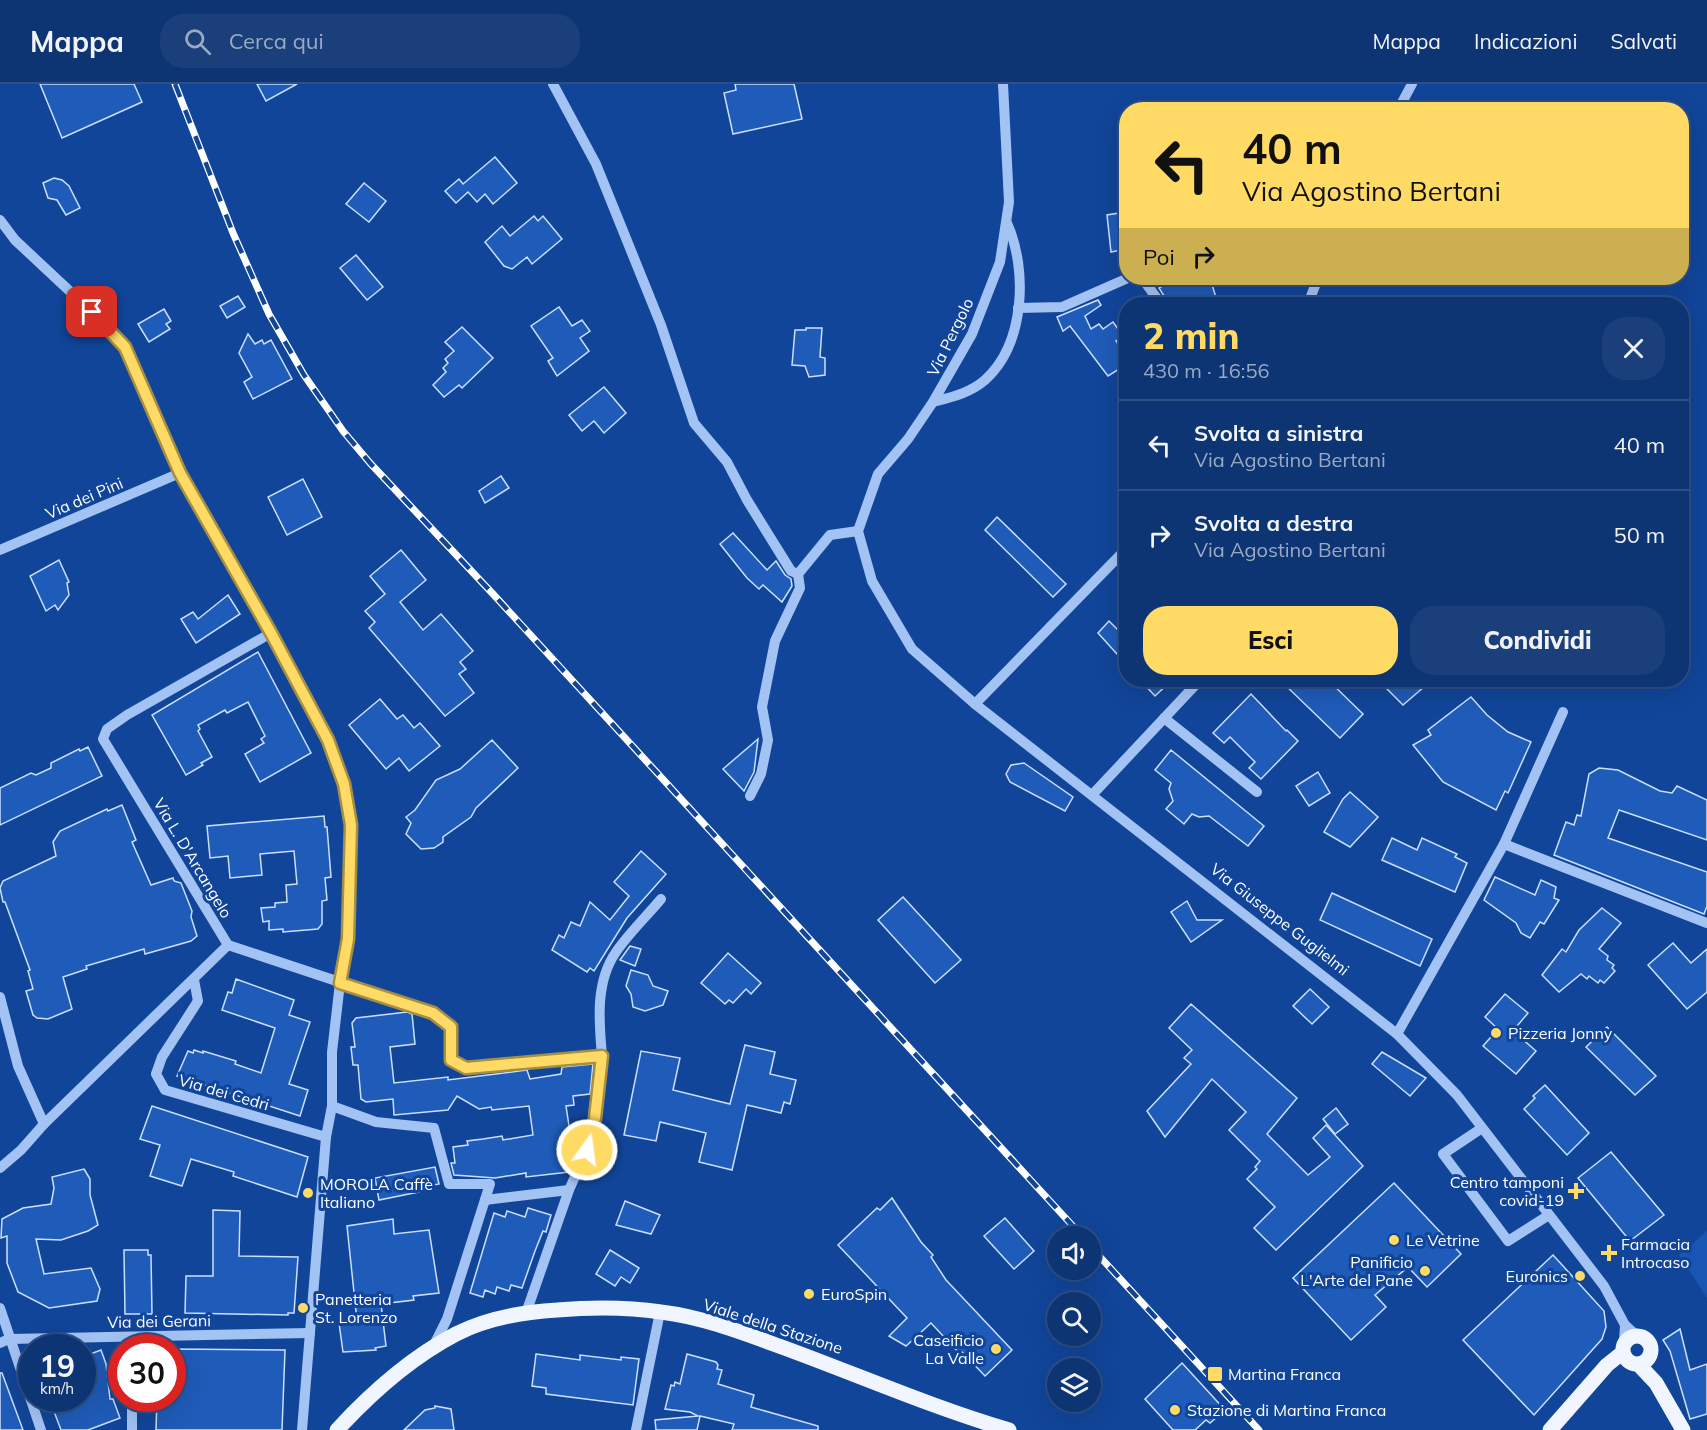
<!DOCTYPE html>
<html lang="it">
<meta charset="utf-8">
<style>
:root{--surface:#0d3473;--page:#1b3f7b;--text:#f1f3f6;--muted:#9aaac4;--line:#2d4f85;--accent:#ffdb66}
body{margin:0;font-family:Mulish,sans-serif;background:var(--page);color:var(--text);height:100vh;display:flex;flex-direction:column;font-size:22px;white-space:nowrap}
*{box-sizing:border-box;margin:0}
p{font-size:20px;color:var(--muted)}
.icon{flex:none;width:33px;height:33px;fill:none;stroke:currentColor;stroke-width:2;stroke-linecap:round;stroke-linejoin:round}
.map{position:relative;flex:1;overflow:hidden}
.sheet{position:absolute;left:1119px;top:213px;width:570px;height:390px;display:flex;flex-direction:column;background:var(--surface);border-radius:24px;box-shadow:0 6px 24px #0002,0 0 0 2px var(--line)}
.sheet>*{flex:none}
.guide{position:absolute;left:1119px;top:18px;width:570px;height:183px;border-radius:24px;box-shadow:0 6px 24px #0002,0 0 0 2px var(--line);background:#ffdb66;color:#111;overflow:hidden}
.fabs{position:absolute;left:1047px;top:1142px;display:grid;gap:12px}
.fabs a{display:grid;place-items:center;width:54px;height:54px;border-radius:50%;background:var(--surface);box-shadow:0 6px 24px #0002,0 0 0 2px var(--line);font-size:30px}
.speed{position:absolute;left:18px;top:1250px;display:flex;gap:12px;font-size:30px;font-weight:700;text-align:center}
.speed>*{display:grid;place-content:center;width:78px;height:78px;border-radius:50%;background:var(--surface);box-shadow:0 6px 24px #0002,0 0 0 2px var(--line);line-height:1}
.speed small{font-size:15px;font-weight:400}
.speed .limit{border:9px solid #d22;background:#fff;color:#111}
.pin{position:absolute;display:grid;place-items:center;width:51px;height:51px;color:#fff;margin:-26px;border-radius:12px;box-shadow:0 3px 9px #0006}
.me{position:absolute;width:66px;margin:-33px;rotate:14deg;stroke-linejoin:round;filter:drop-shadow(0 0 4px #0008)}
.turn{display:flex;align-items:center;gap:21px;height:126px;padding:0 24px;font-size:27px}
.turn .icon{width:78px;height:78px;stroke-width:2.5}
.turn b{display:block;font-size:42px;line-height:51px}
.then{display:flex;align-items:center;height:57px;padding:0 24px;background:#0003;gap:12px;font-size:22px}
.round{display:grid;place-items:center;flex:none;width:63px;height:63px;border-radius:24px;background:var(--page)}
.overview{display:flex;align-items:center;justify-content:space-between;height:102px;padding:0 24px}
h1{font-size:36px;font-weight:800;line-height:45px;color:var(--accent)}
.primary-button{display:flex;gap:12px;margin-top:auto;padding:12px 24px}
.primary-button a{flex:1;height:69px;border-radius:24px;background:var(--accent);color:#111;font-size:24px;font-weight:800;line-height:69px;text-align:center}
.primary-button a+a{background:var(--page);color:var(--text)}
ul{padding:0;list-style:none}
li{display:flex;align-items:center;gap:18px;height:90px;padding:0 24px;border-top:2px solid var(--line)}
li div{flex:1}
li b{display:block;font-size:22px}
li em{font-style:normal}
header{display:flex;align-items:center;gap:36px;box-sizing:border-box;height:84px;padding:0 30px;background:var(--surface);border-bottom:2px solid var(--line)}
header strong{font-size:28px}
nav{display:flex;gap:33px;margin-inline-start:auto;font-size:21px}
.search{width:420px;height:54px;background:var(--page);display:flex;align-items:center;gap:15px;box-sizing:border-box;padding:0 21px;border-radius:24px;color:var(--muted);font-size:22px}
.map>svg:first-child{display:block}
.green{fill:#1956b3}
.building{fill:#1f5bb8;stroke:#cbdffe;stroke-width:1.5}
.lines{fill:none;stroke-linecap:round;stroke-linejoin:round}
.minor{stroke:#a3c3f4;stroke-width:10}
.major{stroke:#f0f5ff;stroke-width:15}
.rail-casing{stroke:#fff;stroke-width:7}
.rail{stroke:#114599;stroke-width:4.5;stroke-dasharray:14;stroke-linecap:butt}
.route-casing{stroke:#a68e42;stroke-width:15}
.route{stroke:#ffdb66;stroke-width:10}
.poi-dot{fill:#ffdb66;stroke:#114599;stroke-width:2}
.labels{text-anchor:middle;stroke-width:6;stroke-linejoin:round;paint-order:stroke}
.street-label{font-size:16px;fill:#fff;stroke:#114599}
.poi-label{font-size:16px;fill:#fff;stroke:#114599;text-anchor:start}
</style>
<header>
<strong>Mappa</strong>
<div class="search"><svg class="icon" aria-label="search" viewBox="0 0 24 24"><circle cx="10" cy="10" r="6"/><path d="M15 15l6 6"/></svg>Cerca qui</div>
<nav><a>Mappa</a><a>Indicazioni</a><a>Salvati</a></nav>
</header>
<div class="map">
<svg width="1707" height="1346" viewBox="0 0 1707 1346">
<rect width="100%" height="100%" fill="#114599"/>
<polygon class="green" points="1707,1147 1707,1214 1679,1171"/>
<g class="building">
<polygon points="40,0 134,0 142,18 62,54"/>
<polygon points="257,0 297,0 266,17"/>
<polygon points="735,0 794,0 802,35 733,50 724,9 736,6"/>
<polygon points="495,73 517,99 493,120 485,110 477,118 468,108 456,119 445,107 459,95 463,100"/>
<polygon points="54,94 62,96 69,102 80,124 66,131 57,116 48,114 43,99"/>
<polygon points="364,99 386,117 369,138 346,120"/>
<polygon points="1126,128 1126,165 1111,168 1107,131"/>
<polygon points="534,132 538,137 543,132 562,155 532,180 527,173 512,185 504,182 485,158 502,142 510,152"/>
<polygon points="356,171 383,203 367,216 340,184"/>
<polygon points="1176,194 1210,194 1218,220 1169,220 1159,204"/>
<polygon points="238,212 245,223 227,234 220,222"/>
<polygon points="1098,216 1101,221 1085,232 1091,245 1099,240 1103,245 1113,238 1123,252 1116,257 1126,271 1120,276 1124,282 1108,292 1070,242 1063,247 1057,233"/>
<polygon points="559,223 572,242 582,236 590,247 580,254 589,267 557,292 548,277 553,274 531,242"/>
<polygon points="164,225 171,237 166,240 170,245 149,258 138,240"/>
<polygon points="462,243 493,274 462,304 459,301 444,313 433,301 446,288 443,284 448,279 445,275 454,267 445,258"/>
<polygon points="806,244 822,244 820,273 825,274 825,291 809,293 805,282 792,281 795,246 806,246"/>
<polygon points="248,250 255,260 262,256 264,260 271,256 292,295 253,315 244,298 252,293 239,269"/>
<polygon points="604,303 626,329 604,349 594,337 582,347 569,331"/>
<polygon points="501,392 509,404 485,419 479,407"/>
<polygon points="303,395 322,433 287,451 268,413"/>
<polygon points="997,433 1066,500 1053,513 985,446"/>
<polygon points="733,449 767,486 776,477 785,491 791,495 792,502 782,518 763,501 759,505 747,494 720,460"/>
<polygon points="401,466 426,496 400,518 423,546 441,530 473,567 460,578 466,585 459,590 474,609 445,632 369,544 375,538 365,527 385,510 370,492"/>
<polygon points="59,476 69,498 67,499 69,511 58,526 55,521 46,527 30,492"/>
<polygon points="228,511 240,530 196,559 181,535 193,528 198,535"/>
<polygon points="1109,537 1126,554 1126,580 1098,549"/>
<polygon points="258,568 311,669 260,698 245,670 264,659 261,655 265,652 248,618 227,629 225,626 198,641 200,645 198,647 212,673 201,679 203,681 186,691 152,631"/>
<polygon points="1140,596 1172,596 1155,612"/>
<polygon points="1280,596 1328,596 1363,630 1340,654"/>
<polygon points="1392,596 1432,596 1403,621 1383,601"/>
<polygon points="1251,610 1286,647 1287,646 1298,657 1261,695 1249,684 1255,678 1230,653 1224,659 1213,649"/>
<polygon points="1471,613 1487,631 1508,648 1531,658 1508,709 1505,707 1496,726 1443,698 1413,661 1431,651 1428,646"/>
<polygon points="380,615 397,635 403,631 414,644 420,639 440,662 409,687 399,674 386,685 349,641"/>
<polygon points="758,655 754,688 744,707 723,685"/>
<polygon points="492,656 518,684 476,724 471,733 443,753 443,758 434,764 421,765 406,750 411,739 406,733 415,726 436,696 460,685"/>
<polygon points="88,663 102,692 0,741 0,704 31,689 36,691 51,684 51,679 79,665 80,667"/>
<polygon points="1171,666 1264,742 1248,762 1209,732 1199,733 1192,730 1184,740 1166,725 1173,717 1169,705 1171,699 1155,686"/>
<polygon points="1024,679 1073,713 1065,727 1010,698 1006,690 1011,681"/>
<polygon points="1599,684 1618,686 1660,707 1672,709 1677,702 1707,716 1707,756 1619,726 1608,754 1707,788 1707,822 1704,830 1554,771 1566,738 1574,741 1577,731 1581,732 1589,690"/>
<polygon points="1318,688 1330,709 1309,722 1296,702"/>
<polygon points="1350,708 1378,733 1350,763 1324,748 1343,715"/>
<polygon points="122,721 136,756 132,758 151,801 173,794 174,797 181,799 192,827 191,833 197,852 191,857 145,870 144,865 86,882 87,885 63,893 72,925 48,935 37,934 33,931 26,907 33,905 28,887 30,886 5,818 3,818 0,804 3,797 56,772 53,758 60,747 107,725 108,727"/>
<polygon points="324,732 325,743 327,743 331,793 325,794 327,816 322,817 322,840 318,845 283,848 283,845 269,846 269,837 263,838 261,824 275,823 275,819 287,818 286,801 297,800 294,767 260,770 262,791 230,794 228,772 210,774 207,742"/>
<polygon points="1392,754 1417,766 1422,754 1457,770 1455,773 1467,779 1455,808 1382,776"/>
<polygon points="641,767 666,790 627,834 594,887 590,884 587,888 552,866 559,851 564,854 571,838 580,842 590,818 610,836 629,812 614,798"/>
<polygon points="1495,793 1535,811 1541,796 1556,803 1554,814 1559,816 1544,840 1540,838 1530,854 1521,849 1516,839 1484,816"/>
<polygon points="1332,809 1432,855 1420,882 1320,836"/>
<polygon points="903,813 961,876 935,899 878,836"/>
<polygon points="1187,817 1197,836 1222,836 1191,858 1171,828"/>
<polygon points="1602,824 1621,839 1599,865 1608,872 1607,876 1614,881 1612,884 1615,887 1604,899 1600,896 1598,899 1589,892 1587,895 1581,890 1559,908 1542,891 1562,865 1566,868 1579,846"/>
<polygon points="1673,859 1691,879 1707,865 1707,908 1687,925 1648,881"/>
<polygon points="630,862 641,865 635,882 620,876"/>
<polygon points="728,869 761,899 751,910 746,905 733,919 729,916 725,920 701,899"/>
<polygon points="631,886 648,891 653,902 668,907 663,921 645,927 633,923 631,910 626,902"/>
<polygon points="236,895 294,916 289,931 310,938 289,1000 308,1006 300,1032 177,992 188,967 193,969 194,966 203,969 203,967 236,977 235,980 261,989 275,944 222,926 228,908 232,909"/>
<polygon points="1310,905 1329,923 1312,940 1293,922"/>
<polygon points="1505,910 1528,929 1513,947 1536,967 1516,990 1483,962 1498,945 1485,933"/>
<polygon points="1191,920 1297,1014 1267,1050 1308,1091 1330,1073 1313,1054 1326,1041 1363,1082 1276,1166 1254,1144 1275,1123 1247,1095 1257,1085 1255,1083 1260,1077 1229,1046 1246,1028 1212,995 1165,1053 1147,1027 1191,980 1184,974 1192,966 1169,944"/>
<polygon points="407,928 412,930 415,960 390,963 394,999 448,993 448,996 527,986 530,995 561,990 562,983 593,980 590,1010 573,1012 574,1021 566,1022 571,1055 576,1055 578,1068 569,1088 526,1093 526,1089 495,1094 454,1091 451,1079 455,1079 453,1063 468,1061 467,1057 483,1055 502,1052 503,1056 533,1051 529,1022 492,1026 491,1023 479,1025 457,1012 448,1026 394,1031 393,1015 366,1018 361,1015 358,981 353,981 351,963 355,963 352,939 356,934"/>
<polygon points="1607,943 1656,992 1635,1011 1586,963"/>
<polygon points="745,961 775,968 770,990 796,996 790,1020 784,1018 781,1029 747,1021 732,1086 699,1078 706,1049 660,1038 656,1057 624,1051 641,967 680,974 673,1006 730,1020"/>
<polygon points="1382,968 1426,994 1410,1012 1372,980"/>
<polygon points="1545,1001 1589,1049 1567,1071 1524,1025 1535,1014 1533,1012"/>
<polygon points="152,1022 308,1073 297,1113 233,1092 234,1088 191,1075 182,1102 150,1092 160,1061 140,1055"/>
<polygon points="1336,1024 1348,1040 1335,1050 1323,1035"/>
<polygon points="1611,1068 1664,1131 1630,1157 1578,1094"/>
<polygon points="435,1083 439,1100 428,1102 429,1106 379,1116 375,1094"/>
<polygon points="84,1085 90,1095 90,1111 98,1141 88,1147 61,1156 36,1155 44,1190 91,1184 100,1205 97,1217 49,1224 18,1208 7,1179 7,1152 1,1154 2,1135 23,1124 51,1120 54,1104 52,1093"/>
<polygon points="1394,1099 1461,1170 1427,1203 1408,1183 1375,1211 1386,1223 1351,1256 1293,1194"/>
<polygon points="892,1114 921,1158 933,1171 931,1173 946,1196 1012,1266 985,1292 962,1268 960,1270 931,1239 906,1262 889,1252 907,1234 838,1161 877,1124 880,1126"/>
<polygon points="625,1117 660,1131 651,1150 616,1141"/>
<polygon points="528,1124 551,1131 546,1148 543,1147 535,1167 522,1204 511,1201 509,1207 497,1203 495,1210 485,1206 483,1213 470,1209 494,1129 505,1133 507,1127 525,1133"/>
<polygon points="213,1126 240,1127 239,1172 298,1173 294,1229 288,1229 288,1231 185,1229 186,1192 213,1192"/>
<polygon points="1005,1134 1034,1167 1014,1185 984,1152"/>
<polygon points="393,1135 394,1150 429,1146 439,1209 413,1212 414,1216 381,1220 386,1262 375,1264 376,1266 343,1268 339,1239 357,1237 347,1142"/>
<polygon points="124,1166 148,1166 148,1171 151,1171 152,1230 125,1230"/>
<polygon points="610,1166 639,1184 630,1199 621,1193 615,1202 596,1190"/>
<polygon points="1553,1171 1604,1227 1606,1243 1602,1255 1534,1331 1463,1256"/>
<polygon points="1680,1245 1690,1286 1707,1280 1707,1330 1690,1335 1670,1267 1663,1256"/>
<polygon points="172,1265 285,1266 282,1346 156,1346 157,1314 172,1314"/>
<polygon points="101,1266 106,1280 110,1315 113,1315 120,1334 88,1346 61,1346 49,1314 82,1314 82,1273"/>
<polygon points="536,1270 580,1276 580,1271 621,1276 621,1273 639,1275 633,1321 546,1310 546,1304 532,1302"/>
<polygon points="687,1270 716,1278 718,1281 717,1285 722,1286 718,1300 754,1311 751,1323 818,1342 818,1346 732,1346 734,1340 700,1332 697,1346 656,1346 655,1336 698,1332 690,1328 665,1325 671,1301 674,1302 675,1298 680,1300"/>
<polygon points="1182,1279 1225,1326 1210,1339 1206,1336 1195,1346 1173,1346 1145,1315"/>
<polygon points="0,1289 2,1289 23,1346 0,1346"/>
<polygon points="435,1322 451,1325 454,1346 404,1346 425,1326 435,1324"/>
</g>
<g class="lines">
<g class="minor">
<polyline points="553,0 596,80 661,241 694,339 727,378 747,416 791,487 798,490 830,451 858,447"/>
<polyline points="1003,0 1009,118 1000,178 972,250 933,318 908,355 878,390 858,447 872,497 912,565 975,620 1397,950 1457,1011 1604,1202 1625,1241 1637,1252"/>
<polyline points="1398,26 1412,0"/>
<polyline points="0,136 15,156 107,242 125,263 180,389 271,549 328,656 344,700 351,741 348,855 340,899 332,968 332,1022 326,1053 302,1346"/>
<polyline points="1142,194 1161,220"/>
<polyline points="1308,220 1318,194"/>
<polyline points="1018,224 1062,223 1128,194"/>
<path d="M 933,318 C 952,313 970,309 985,296 C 1025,260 1028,186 1007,139"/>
<polyline points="0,466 180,389"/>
<polyline points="975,620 1126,465"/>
<polyline points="1164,634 1257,708"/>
<polyline points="1092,711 1200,596"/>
<polyline points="750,712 761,690 768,656 762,623 775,557 800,504 798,490"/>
<polyline points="1504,760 1707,839"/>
<polyline points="228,861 433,929 451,943 451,976 466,984 602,972 595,1034 587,1066 569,1106 526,1229"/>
<polyline points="228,861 103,655 107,645 127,631 271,549"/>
<polyline points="194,896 198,917 162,973 156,990 165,1006 326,1053"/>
<polyline points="0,913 18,982 44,1040"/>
<polyline points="1397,950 1504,760 1563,628"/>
<path d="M 602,972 C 599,938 595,898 616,868 C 629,849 646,833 661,815"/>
<polyline points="332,1022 376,1038 434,1044 449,1100 490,1100 447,1235 433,1263"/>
<polyline points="1482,1044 1443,1070 1508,1157 1549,1131"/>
<polyline points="0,1084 21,1066 44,1040 228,861"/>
<polyline points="485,1116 569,1106"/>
<polyline points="0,1224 41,1346"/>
<polyline points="0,1259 9,1255 310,1249"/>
<polyline points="1624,1259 1625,1241"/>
<polyline points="132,1346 132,1314"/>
<polyline points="636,1346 660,1228"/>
</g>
<g class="major">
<circle cx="1637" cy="1266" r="14"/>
<polyline points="1639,1281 1656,1299 1683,1346"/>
<path d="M 337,1346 C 372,1308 410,1274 456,1250 C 487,1234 523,1228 557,1226 C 592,1223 627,1223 661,1228 C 702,1233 741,1248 779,1262 C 856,1290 931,1323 1009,1346"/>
<polyline points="1550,1346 1607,1281 1622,1269"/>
</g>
<g class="rail-casing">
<g id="rail">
<polyline points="175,0 233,149 269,230 304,291 343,347 370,379 493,510 1082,1152"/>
<polyline points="1090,1162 1259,1346"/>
</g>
</g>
<use href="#rail" class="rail"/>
</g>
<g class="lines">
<g class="route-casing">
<polyline id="route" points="92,228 125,263 180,389 271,549 328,656 344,700 351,741 348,855 340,899 433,929 451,943 451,976 466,984 602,972 595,1034 587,1066"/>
</g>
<use href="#route" class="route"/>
</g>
<g class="poi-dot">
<circle cx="1496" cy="949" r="6"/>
<path d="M1573 1098h6v6h6v6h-6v6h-6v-6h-6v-6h6z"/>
<circle cx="308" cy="1109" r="6"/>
<circle cx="1394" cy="1156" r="6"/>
<path d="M1606 1160h6v6h6v6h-6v6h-6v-6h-6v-6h6z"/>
<circle cx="1425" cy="1187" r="6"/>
<circle cx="1580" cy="1192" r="6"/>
<circle cx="809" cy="1210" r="6"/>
<circle cx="303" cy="1224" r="6"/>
<circle cx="996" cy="1265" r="6"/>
<rect x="1207" y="1282" width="16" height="16" rx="3"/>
<circle cx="1175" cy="1326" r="6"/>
</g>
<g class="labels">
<g class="street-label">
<text transform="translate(950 253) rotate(-64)" y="6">Via Pergolo</text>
<text transform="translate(84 414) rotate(-23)" y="6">Via dei Pini</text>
<text transform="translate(193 774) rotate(59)" y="6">Via L. D'Arcangelo</text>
<text transform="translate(1280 835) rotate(38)" y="6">Via Giuseppe Guglielmi</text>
<text transform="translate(224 1008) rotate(16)" y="6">Via dei Cedri</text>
<text transform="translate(159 1237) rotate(-1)" y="6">Via dei Gerani</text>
<text transform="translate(773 1242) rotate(18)" y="6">Viale della Stazione</text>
</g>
<g class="poi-label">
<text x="1508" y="955">Pizzeria Jonny</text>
<text x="1564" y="1104" text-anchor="end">Centro tamponi<tspan x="1564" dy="18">covid-19</tspan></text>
<text x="320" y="1106">MOROLA Caffè<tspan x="320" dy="18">Italiano</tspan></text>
<text x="1406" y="1162">Le Vetrine</text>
<text x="1621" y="1166">Farmacia<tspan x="1621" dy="18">Introcaso</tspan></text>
<text x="1413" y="1184" text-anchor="end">Panificio<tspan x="1413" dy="18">L'Arte del Pane</tspan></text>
<text x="1568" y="1198" text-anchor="end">Euronics</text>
<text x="821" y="1216">EuroSpin</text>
<text x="315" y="1221">Panetteria<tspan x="315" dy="18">St. Lorenzo</tspan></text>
<text x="984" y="1262" text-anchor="end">Caseificio<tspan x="984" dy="18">La Valle</tspan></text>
<text x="1228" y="1296">Martina Franca</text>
<text x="1187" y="1332">Stazione di Martina Franca</text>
</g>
</g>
</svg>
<div class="fabs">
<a><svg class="icon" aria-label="sound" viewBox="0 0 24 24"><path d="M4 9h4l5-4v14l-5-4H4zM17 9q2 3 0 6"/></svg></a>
<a><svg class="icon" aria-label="search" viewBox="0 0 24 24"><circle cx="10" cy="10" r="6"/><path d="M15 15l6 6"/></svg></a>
<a><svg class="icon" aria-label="layers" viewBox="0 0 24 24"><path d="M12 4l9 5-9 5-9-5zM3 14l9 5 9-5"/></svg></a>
</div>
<div class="speed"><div>19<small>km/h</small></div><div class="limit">30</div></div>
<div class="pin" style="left:92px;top:228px;background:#d93025"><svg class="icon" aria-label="arrive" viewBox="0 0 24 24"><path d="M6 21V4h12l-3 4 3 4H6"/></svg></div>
<svg class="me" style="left:587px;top:1066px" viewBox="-20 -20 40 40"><circle r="17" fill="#ffdb66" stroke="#fff" stroke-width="3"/><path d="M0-11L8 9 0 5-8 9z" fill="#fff"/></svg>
<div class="guide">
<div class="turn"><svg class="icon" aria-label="left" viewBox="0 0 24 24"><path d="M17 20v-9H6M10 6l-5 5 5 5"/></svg><div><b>40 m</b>Via Agostino Bertani</div></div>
<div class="then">Poi<svg class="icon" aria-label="right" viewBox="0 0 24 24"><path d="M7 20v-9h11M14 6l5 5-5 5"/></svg></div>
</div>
<section class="sheet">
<div class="overview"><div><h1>2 min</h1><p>430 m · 16:56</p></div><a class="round"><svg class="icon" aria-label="close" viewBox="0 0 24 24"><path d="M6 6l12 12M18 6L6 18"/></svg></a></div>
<ul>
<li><svg class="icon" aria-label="left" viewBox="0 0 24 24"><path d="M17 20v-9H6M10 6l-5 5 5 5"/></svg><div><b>Svolta a sinistra</b><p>Via Agostino Bertani</p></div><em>40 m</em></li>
<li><svg class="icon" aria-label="right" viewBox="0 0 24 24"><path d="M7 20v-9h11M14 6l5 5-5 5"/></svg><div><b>Svolta a destra</b><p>Via Agostino Bertani</p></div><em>50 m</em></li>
</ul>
<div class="primary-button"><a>Esci</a><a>Condividi</a></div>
</section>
</div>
